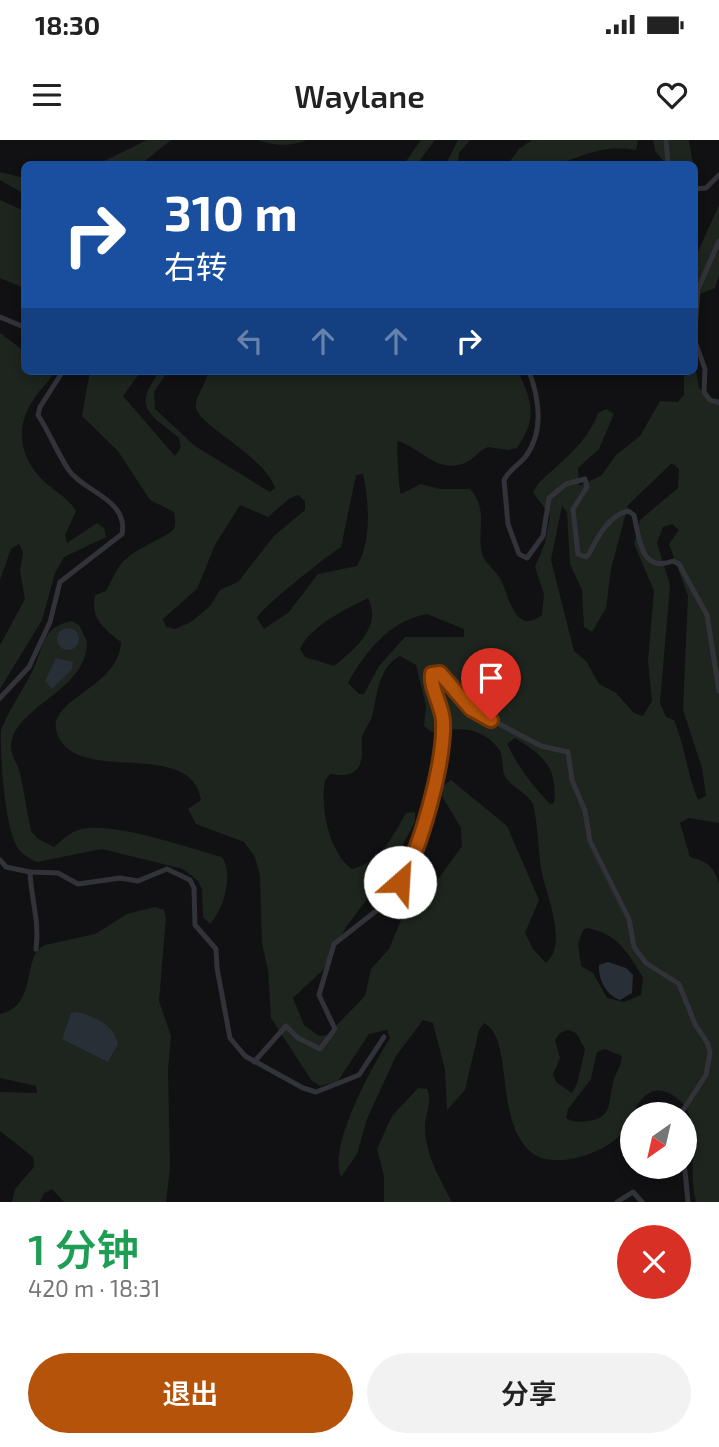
<!DOCTYPE html>
<html lang="zh">
<meta charset="utf-8">
<style>
:root{--surface:#fff;--page:#f2f2f2;--text:#222;--muted:#767676;--accent:#b45309}
body{margin:0;font-family:"Exo 2","Noto Sans SC",sans-serif;background:var(--page);color:var(--text);height:100vh;display:flex;flex-direction:column;font-size:26px;white-space:nowrap}
*{box-sizing:border-box;margin:0}
p{font-size:23px;color:var(--muted)}
.icon{flex:none;width:38px;height:38px;fill:none;stroke:currentColor;stroke-width:2;stroke-linecap:round;stroke-linejoin:round}
.map{position:relative;height:1062px;overflow:hidden}
.drawer{display:flex;flex-direction:column;background:var(--surface);flex:1}
.drawer>*{flex:none}
.hud{position:absolute;left:21px;top:21px;width:677px;height:214px;border-radius:10px;box-shadow:0 4px 10px #0003;background:#1a4fa0;color:#fff;overflow:hidden}
.needle{width:46px;rotate:214deg}
.tools{position:absolute;left:620px;top:962px;display:grid;gap:14px}
.tools a{display:grid;place-items:center;width:77px;height:77px;border-radius:50%;background:var(--surface);box-shadow:0 4px 10px #0003;font-size:35px}
.pin{position:absolute;display:grid;place-items:center;width:60px;height:60px;color:#fff;margin:-72px -30px;border-radius:50% 50% 50% 0;rotate:-45deg;box-shadow:0 0 7px #0007}
.pin .icon{rotate:45deg}
.me{position:absolute;width:77px;margin:-38px;rotate:26deg;stroke-linejoin:round;filter:drop-shadow(0 0 5px #0008)}
.turn{display:flex;align-items:center;gap:24px;height:147px;padding:0 28px;font-size:32px}
.turn .icon{width:91px;height:91px;stroke-width:2.5}
.turn b{display:block;font-size:49px;line-height:60px}
.lanes{display:flex;align-items:center;height:66px;padding:0 28px;background:#0003;justify-content:center;gap:35px;direction:ltr}
.lanes .off{opacity:.35}
.round{display:grid;place-items:center;flex:none;width:74px;height:74px;border-radius:37px;background:var(--page)}
.overview{display:flex;align-items:center;justify-content:space-between;height:119px;padding:0 28px}
h1{font-size:42px;font-weight:600;line-height:52px;color:#1e9e55}
.primary-button{display:flex;gap:14px;margin-top:auto;padding:14px 28px}
.primary-button a{flex:1;height:80px;border-radius:42px;background:var(--accent);color:#fff;font-size:28px;font-weight:600;line-height:80px;text-align:center}
.primary-button a+a{background:var(--page);color:var(--text)}
.status{display:flex;justify-content:space-between;align-items:center;height:49px;padding:0 35px;background:var(--surface);direction:ltr}
.status svg{height:19px;fill:currentColor}
header{display:flex;justify-content:space-between;align-items:center;height:91px;padding:0 28px;background:var(--surface);font-size:32px;font-weight:600}
.map>svg:first-child{display:block}
.green{fill:#1d251e;fill-rule:evenodd}
.water{fill:#282f36}
.lines{fill:none;stroke-linecap:round;stroke-linejoin:round}
.street{stroke:#323338;stroke-width:5}
.route-casing{stroke:#753606;stroke-width:18}
.route{stroke:#b45309;stroke-width:12}
</style>
<div class="status"><b>18:30</b><svg viewBox="0 0 49 12"><path d="M0 12V9h3v3zM5 12V6h3v6zM10 12V3h3v9zM15 12V0h3v12zM26 1h20v11H26zM47 4h2v5h-2z"/></svg></div>
<header><svg class="icon" aria-label="menu" viewBox="0 0 24 24"><path d="M4 6h16M4 12h16M4 18h16"/></svg>Waylane<svg class="icon" aria-label="heart" viewBox="0 0 24 24"><path d="M12 20l-8-8c-3-5 5-10 8-4 3-6 11-1 8 4z"/></svg></header>
<div class="map">
<svg width="719" height="1062" viewBox="0 0 719 1062">
<rect width="100%" height="100%" fill="#111113"/>
<g class="green">
<polygon points="147,0 171,0 141,24 98,24"/>
<path d="M 257,0 L 307,0 C 288,7 275,6 257,0 Z"/>
<polygon points="421,0 435,0 417,24 404,24"/>
<polygon points="458,0 470,0 459,13 458,24 446,24"/>
<path d="M 532,0 L 637,0 L 638,1 L 636,10 C 599,4 586,17 554,24 C 540,28 522,25 508,24 L 519,9 Z"/>
<polygon points="653,0 689,0 693,24 666,24 655,11"/>
<polygon points="0,32 24,38 24,54 0,40"/>
<polygon points="0,60 24,71 24,148 0,138"/>
<polygon points="719,65 719,135 715,148 695,156 695,118"/>
<path d="M 0,193 L 24,211 L 24,231 L 54,231 C 49,244 38,250 32,262 C 13,292 22,323 48,345 C 59,354 69,359 76,371 L 65,395 L 67,403 L 97,383 L 104,388 L 106,397 L 64,417 L 55,433 L 42,480 L 0,549 L 0,505 L 25,459 L 20,431 L 23,412 L 19,404 L 11,409 L 0,440 Z"/>
<path d="M 695,226 L 699,248 L 706,257 L 719,259 L 719,683 L 689,678 L 680,683 L 690,717 C 707,722 713,725 719,743 L 719,1062 L 696,1062 C 689,1035 696,1004 690,977 C 686,962 665,944 649,953 C 634,962 631,983 619,996 C 602,1014 554,1030 532,1013 C 493,982 515,899 484,883 L 479,890 L 465,950 L 447,970 L 445,930 L 433,883 L 423,880 L 396,916 L 367,979 L 357,1014 L 341,1037 C 328,1005 373,925 390,898 L 387,890 L 369,894 L 338,941 L 320,946 L 312,941 L 271,878 L 268,830 L 262,803 L 260,736 L 255,717 L 244,702 L 196,684 L 188,669 L 201,660 C 191,598 82,644 59,598 C 39,559 119,551 121,502 C 104,489 90,478 95,455 L 106,451 C 113,439 116,427 127,418 C 136,409 172,394 174,389 C 176,384 175,378 174,372 L 150,360 L 118,311 L 82,276 L 90,231 L 141,231 L 123,256 L 175,316 L 181,307 L 179,298 C 149,273 132,268 160,231 L 168,231 L 154,252 L 155,269 L 195,306 L 270,352 L 275,348 C 265,316 196,284 196,267 C 195,255 207,244 208,231 L 518,231 C 532,262 538,277 517,308 L 508,310 L 488,307 C 479,310 474,319 465,323 C 437,334 421,308 398,301 C 396,304 399,350 401,354 L 421,344 L 440,349 L 470,349 C 490,371 475,394 483,416 C 486,424 495,430 500,438 C 509,454 514,497 542,475 L 544,454 L 535,427 L 545,403 L 550,376 L 533,352 L 538,344 C 561,321 587,304 598,273 L 606,269 L 614,274 L 599,309 L 578,328 L 579,346 L 602,335 L 616,315 L 640,296 L 660,261 L 678,262 L 684,255 L 684,231 L 695,231 ZM 672,323 L 679,329 L 678,348 L 640,380 L 634,404 L 654,451 L 648,521 L 652,561 L 643,576 L 634,573 L 616,553 L 599,544 L 586,521 L 574,511 L 551,420 L 562,366 L 567,372 L 570,424 L 582,450 L 584,487 L 592,492 L 606,468 L 611,429 L 628,365 ZM 363,334 C 369,362 372,400 357,426 L 318,434 L 288,473 L 264,489 L 257,478 C 261,468 328,415 341,407 L 356,335 ZM 298,355 L 305,361 L 305,370 L 274,396 L 238,442 L 220,450 L 210,466 L 191,482 L 175,489 L 166,487 L 163,479 L 197,449 L 215,405 L 240,365 L 268,377 L 290,358 ZM 672,384 L 679,390 L 669,404 L 688,456 L 683,570 L 702,628 L 706,656 L 698,660 C 687,634 685,606 674,580 L 666,577 L 660,563 L 670,445 L 657,403 L 663,387 ZM 368,458 C 383,487 354,510 334,526 L 305,517 L 300,509 C 310,486 346,469 368,458 ZM 427,474 L 464,489 L 464,497 L 405,497 L 379,526 L 364,554 L 359,554 L 348,543 C 366,511 389,481 427,474 ZM 400,516 L 416,525 L 426,566 L 424,586 L 432,592 C 457,587 484,586 500,611 C 504,619 501,630 506,638 C 513,648 526,652 533,664 C 538,686 538,707 541,729 C 545,752 569,804 546,823 L 533,809 L 525,793 L 539,760 L 507,686 L 451,640 L 443,646 L 442,656 L 461,688 L 462,706 L 439,738 L 409,761 L 389,809 L 371,829 L 365,856 L 327,895 L 319,896 L 304,885 L 293,858 L 323,830 L 346,787 L 389,730 L 415,682 L 415,672 L 406,673 C 392,697 381,722 352,729 C 329,713 320,667 325,640 L 330,634 C 339,635 350,637 356,630 C 365,621 361,608 362,598 C 364,589 371,582 373,573 C 377,553 380,526 400,516 ZM 515,598 C 543,615 558,627 554,663 L 550,664 C 532,645 518,627 507,604 ZM 587,788 C 618,794 627,812 643,837 L 641,855 L 624,862 L 607,858 L 593,833 L 581,826 L 578,804 L 583,790 ZM 568,890 L 576,893 L 585,909 L 577,944 L 572,953 L 556,942 L 553,934 L 560,918 L 555,900 L 560,893 ZM 605,909 L 622,916 C 621,927 615,933 613,943 C 608,962 613,978 588,981 C 579,982 574,983 566,978 L 568,969 L 591,939 L 597,912 Z"/>
<path d="M 71,481 L 79,485 L 87,501 C 88,552 12,566 11,607 C 11,615 18,625 20,633 C 24,652 27,672 31,691 L 38,699 L 54,707 C 64,698 74,689 87,688 C 125,685 185,707 222,717 C 234,734 224,769 210,784 L 203,777 L 202,749 L 198,741 L 183,729 L 102,709 L 37,722 C 31,719 23,715 19,710 C 4,688 0,615 1,590 C 9,569 22,552 32,532 C 45,507 39,489 71,481 Z"/>
<path d="M 155,767 L 164,770 L 166,778 L 159,861 L 171,896 L 168,929 L 170,1028 L 166,1062 L 64,1062 L 52,1049 L 44,1053 L 40,1062 L 12,1062 L 15,1049 L 34,1027 L 33,1017 L 0,991 L 0,952 L 37,953 L 36,946 L 0,938 L 0,874 C 33,866 24,834 37,810 L 45,805 L 95,794 L 127,774 Z"/>
<path d="M 418,948 L 427,949 C 433,962 425,974 425,987 C 425,1014 440,1039 452,1062 L 384,1062 L 384,1036 L 377,1009 L 392,976 Z"/>
</g>
<g class="water">
<circle cx="68" cy="499" r="11"/>
<polygon points="56,518 73,522 72,529 52,549 45,541"/>
<path d="M 608,822 L 626,828 L 633,835 L 632,853 L 620,860 C 606,855 598,839 599,825 Z"/>
<path d="M 77,872 C 96,877 113,884 118,904 L 108,922 L 62,899 L 71,873 Z"/>
</g>
<g class="lines">
<g class="street">
<polyline points="666,0 668,24"/>
<polyline points="695,49 706,48 719,35"/>
<polyline points="0,177 24,187"/>
<polyline points="695,191 698,149 719,101"/>
<polyline points="695,201 705,229 704,252 710,260 719,263"/>
<path d="M 529,231 C 539,258 544,291 526,316 C 519,325 510,329 504,340 L 508,384 L 519,414 L 527,418 L 543,396 L 549,358 L 566,344 L 585,339 L 587,347 L 573,369 L 578,414 L 586,417 L 589,414 C 597,398 609,375 628,371 L 634,375 C 639,396 640,434 673,421 L 679,424 L 707,475 L 719,551"/>
<path d="M 0,558 L 29,527 L 50,482 L 60,442 L 122,394 C 129,359 83,352 68,329 C 57,312 49,292 38,275 L 40,267 L 63,231"/>
<polyline points="0,720 6,727 30,732 58,733 78,744 120,738 138,741 167,729 190,740 194,748 195,785 216,809 217,828 230,898 245,916 303,948 316,952 359,935 384,897"/>
<path d="M 30,732 C 31,759 40,782 36,809"/>
<polyline points="254,922 286,886 298,898 320,909 335,889 319,855 334,804 376,771 413,721 437,634 443,583 439,558 430,537 436,532 440,533 471,569 541,606 568,612 572,640 585,671 590,701 629,779 634,807 646,823 679,844 695,884 708,904 710,913 706,935 680,975"/>
<polyline points="684,1021 688,1062"/>
<polyline points="617,1062 633,1052 642,1062"/>
</g>
</g>
<g class="lines">
<g class="route-casing">
<path id="route" d="M 400,742 C 421,710 445,620 443,581 C 442,565 430,548 432,534 L 440,533 L 471,569 L 491,580"/>
</g>
<use href="#route" class="route"/>
</g>
</svg>
<div class="tools">
<a><svg class="needle" viewBox="-14 -14 28 28"><path d="M0-13l5 13h-10z" fill="#e53935"/><path d="M0 13l5-13h-10z" fill="#767676"/></svg></a>
</div>
<div class="pin" style="left:491px;top:580px;background:#d93025"><svg class="icon" aria-label="arrive" viewBox="0 0 24 24"><path d="M6 21V4h12l-3 4 3 4H6"/></svg></div>
<svg class="me" style="left:400px;top:742px" viewBox="-20 -20 40 40"><circle r="19" fill="#fff"/><path d="M0-13L10 11 0 6-10 11z" fill="#b45309"/></svg>
<div class="hud">
<div class="turn"><svg class="icon" aria-label="right" viewBox="0 0 24 24"><path d="M7 20v-9h11M14 6l5 5-5 5"/></svg><div><b>310 m</b>右转</div></div>
<div class="lanes"><svg class="icon off" aria-label="left" viewBox="0 0 24 24"><path d="M17 20v-9H6M10 6l-5 5 5 5"/></svg><svg class="icon off" aria-label="ahead" viewBox="0 0 24 24"><path d="M12 20V5M6 11l6-6 6 6"/></svg><svg class="icon off" aria-label="ahead" viewBox="0 0 24 24"><path d="M12 20V5M6 11l6-6 6 6"/></svg><svg class="icon" aria-label="right" viewBox="0 0 24 24"><path d="M7 20v-9h11M14 6l5 5-5 5"/></svg></div>
</div>
</div>
<section class="drawer">
<div class="overview"><div><h1>1 分钟</h1><p>420 m · 18:31</p></div><a class="round" style="background:#d93025;color:#fff"><svg class="icon" aria-label="close" viewBox="0 0 24 24"><path d="M6 6l12 12M18 6L6 18"/></svg></a></div>
<div class="primary-button"><a>退出</a><a>分享</a></div>
</section>
